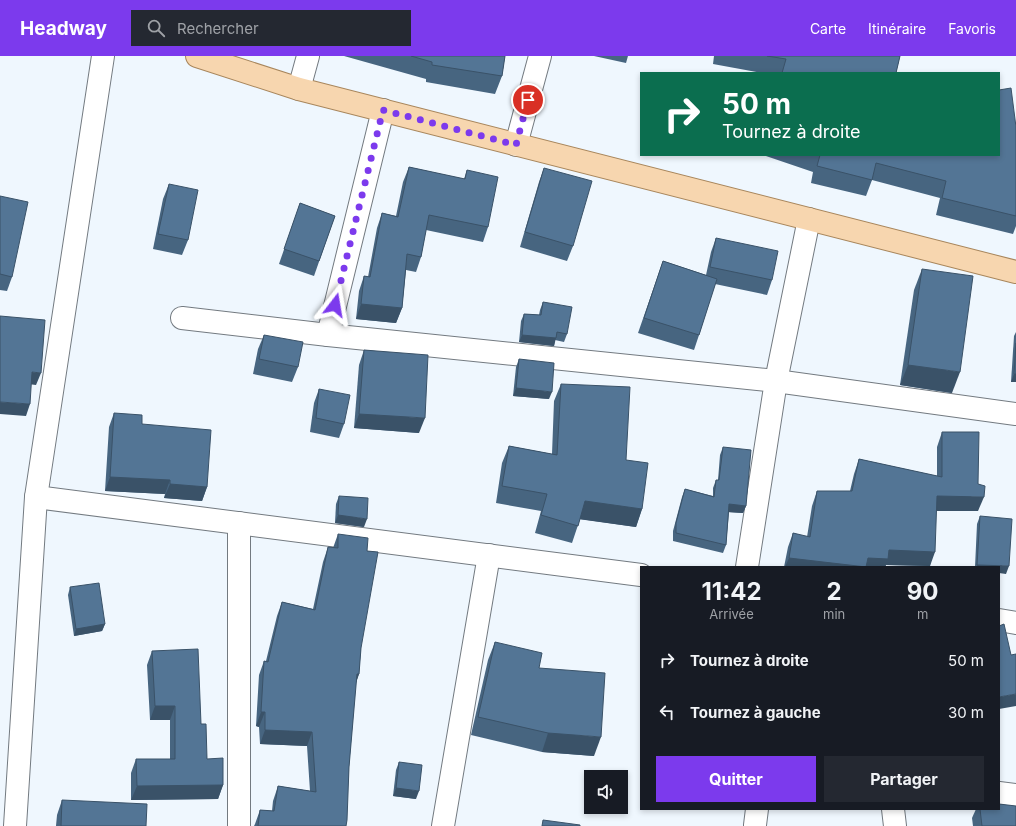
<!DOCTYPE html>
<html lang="fr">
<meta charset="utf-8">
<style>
:root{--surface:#171b24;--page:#242831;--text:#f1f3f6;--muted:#9ea1a6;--accent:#7c3aed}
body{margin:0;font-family:Inter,sans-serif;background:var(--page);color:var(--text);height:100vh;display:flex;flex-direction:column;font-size:15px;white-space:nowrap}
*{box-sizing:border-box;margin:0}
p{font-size:13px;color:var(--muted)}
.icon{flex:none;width:22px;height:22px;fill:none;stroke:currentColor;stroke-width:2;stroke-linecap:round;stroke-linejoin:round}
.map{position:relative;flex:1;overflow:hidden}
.drawer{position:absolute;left:640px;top:510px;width:360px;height:244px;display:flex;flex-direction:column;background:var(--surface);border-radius:0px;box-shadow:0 2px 6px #0003}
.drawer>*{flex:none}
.top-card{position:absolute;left:640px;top:16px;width:360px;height:84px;border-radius:0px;box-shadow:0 2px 6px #0003;background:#0b6e4f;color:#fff;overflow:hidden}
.buttons{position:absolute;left:584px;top:714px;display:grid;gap:8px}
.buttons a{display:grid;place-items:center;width:44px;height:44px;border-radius:0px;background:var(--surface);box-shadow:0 2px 6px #0003;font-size:20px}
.pin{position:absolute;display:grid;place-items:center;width:34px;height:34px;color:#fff;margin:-17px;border:2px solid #fff;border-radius:50%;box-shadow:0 1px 4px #0007}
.me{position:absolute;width:44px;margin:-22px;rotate:14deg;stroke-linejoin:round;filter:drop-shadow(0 0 3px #0008)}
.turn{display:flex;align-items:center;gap:14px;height:84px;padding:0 16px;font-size:18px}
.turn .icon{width:52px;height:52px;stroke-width:2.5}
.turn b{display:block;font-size:28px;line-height:34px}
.eta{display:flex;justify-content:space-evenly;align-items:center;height:68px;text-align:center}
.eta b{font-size:24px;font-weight:700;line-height:28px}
.button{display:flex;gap:8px;margin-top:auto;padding:8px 16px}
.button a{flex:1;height:46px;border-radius:0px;background:var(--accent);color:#fff;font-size:16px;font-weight:700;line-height:46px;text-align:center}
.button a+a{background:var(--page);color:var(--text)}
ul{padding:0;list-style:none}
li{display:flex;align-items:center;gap:12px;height:52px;padding:0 16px}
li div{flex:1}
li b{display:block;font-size:15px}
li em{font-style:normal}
header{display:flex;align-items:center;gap:24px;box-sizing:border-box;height:56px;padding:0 20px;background:var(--accent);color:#fff}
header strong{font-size:19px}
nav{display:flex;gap:22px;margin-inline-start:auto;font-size:14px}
.search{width:280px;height:36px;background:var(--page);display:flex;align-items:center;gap:10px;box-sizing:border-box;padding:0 14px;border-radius:0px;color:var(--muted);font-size:15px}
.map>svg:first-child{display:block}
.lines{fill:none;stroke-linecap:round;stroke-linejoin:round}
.minor-casing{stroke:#737a80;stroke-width:24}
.major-casing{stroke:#a8865c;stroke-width:24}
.minor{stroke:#fff;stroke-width:22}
.major{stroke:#f7d6af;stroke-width:22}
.wall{fill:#476580}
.shaded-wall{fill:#3a5268}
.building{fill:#537595;stroke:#3a5268}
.route{stroke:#7c3aed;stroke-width:7;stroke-dasharray:0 12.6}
</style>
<header>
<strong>Headway</strong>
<div class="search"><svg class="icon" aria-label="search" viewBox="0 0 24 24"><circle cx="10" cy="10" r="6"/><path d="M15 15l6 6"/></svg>Rechercher</div>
<nav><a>Carte</a><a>Itinéraire</a><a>Favoris</a></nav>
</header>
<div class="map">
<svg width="1016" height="770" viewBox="0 0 1016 770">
<rect width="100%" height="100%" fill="#eff7fe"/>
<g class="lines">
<g class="minor-casing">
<g id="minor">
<polyline points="299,33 308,0"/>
<polyline points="516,89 540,0"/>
<polyline points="182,262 328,279 776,325 1016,358"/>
<polyline points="328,279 383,54"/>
<polyline points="36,441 641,519"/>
<polyline points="239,467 239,770"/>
<polyline points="747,511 776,325 809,163"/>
<polyline points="999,564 1016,567"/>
<polyline points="999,737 1016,739"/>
<polyline points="893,753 895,770"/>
<polyline points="755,769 757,753"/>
<polyline points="15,770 36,441 103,0"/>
<polyline points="443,770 489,499"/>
</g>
</g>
<g class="major-casing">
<polyline id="major" points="197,0 299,33 1016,216"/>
</g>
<use href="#minor" class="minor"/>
<use href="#major" class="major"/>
</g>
<g class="wall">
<polygon points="344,0 505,0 502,20 495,38 426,26 426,23"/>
<polygon points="594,0 628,0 626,7"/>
<polygon points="714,0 900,0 896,17 762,17 713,8"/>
<polygon points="763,99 999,99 1016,160 1016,170 1013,178 936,159 940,142 872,124 866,140 811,127 813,116"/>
<polygon points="409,111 464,123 467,114 488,171 483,186 426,174 421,201 416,216 406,214 402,252 396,267 356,263 359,235 364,220 368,221 377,172 382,157 396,160 403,126"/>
<polygon points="544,112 573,190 567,205 520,191 539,126"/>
<polygon points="169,128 188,184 182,199 153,193 163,143"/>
<polygon points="0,140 12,221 7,235 0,234"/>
<polygon points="300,147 335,160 314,220 279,208"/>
<polygon points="716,182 772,224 767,239 715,228 699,279 694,294 638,277 663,205 706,219 711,196"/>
<polygon points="922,213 952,337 900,329 914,234"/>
<polygon points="543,246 567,278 564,286 555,284 554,290 519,286 521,265 524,258 539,259 540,254"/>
<polygon points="1016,276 1016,326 1011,326 1014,280"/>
<polygon points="264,279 298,311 292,326 253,318 258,293"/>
<polygon points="364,294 419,377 354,372 359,309"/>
<polygon points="519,303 549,343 513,340 516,311"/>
<polygon points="561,328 626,404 642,453 636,471 580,463 572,487 535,477 541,455 496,447 502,407 509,390 552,398 554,345"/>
<polygon points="319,333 344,368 339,382 310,376 314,347"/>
<polygon points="114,357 142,368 207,431 202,445 164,442 165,438 105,435 109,371"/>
<polygon points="942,376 978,455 936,455 930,510 886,509 885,511 784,511 788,491 793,477 807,481 812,450 817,435 850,435 854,418 859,403 937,420 937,391"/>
<polygon points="723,391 746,450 743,457 729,456 726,489 723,497 673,485 673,475 682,441 685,433 713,440 713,432 716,424 718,424 720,399"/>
<polygon points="339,440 364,471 335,467 336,448"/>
<polygon points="980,460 1006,518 999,511 975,511 977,468"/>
<polygon points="338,478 361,592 359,618 356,626 349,711 346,770 254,770 255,768 260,754 272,755 273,745 278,730 310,735 307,690 260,688 259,671 256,670 259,619 264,605 266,605 277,560 282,546 313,553 323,506 328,491 333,492"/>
<polygon points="70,531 105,568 102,575 74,580 68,539"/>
<polygon points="495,586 539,612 594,700 542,696 471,679 488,604"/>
<polygon points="152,595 201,668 207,703 223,729 218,743 131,744 131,717 136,703 170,703 170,664 150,664 147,609"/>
<polygon points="399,706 416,743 393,740 396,714"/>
<polygon points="62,744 146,770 56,770 57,759"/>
<polygon points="976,753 999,753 1016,770 973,770 972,762"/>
</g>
<g class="shaded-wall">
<polygon points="361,248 402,252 396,267 356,263"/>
<polygon points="522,279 556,282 554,290 519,286"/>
<polygon points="908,309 960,316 952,337 900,329"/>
<polygon points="32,316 41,317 36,329 28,328"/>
<polygon points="1014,318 1016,318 1016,326 1011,326"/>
<polygon points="516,332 552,336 549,343 513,340"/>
<polygon points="0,346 30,348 26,360 0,358"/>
<polygon points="359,358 425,362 419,377 354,372"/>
<polygon points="110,421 170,424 165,438 105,435"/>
<polygon points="170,428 207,431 202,445 164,442"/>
<polygon points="937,440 984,441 978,455 932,455"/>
<polygon points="585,445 642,453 636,471 578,463"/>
<polygon points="729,448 746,450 743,457 726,456"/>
<polygon points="338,459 367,463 364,471 335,467"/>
<polygon points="889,494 935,496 930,510 886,509 885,511 785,511 789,502 868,502"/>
<polygon points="977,509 1009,510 1006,518 999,517 999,511 977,511"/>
<polygon points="105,568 102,575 74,580 76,573"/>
<polygon points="357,618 359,618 354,633"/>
<polygon points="1016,638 1016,650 999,653 999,641"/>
<polygon points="155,650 175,650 170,664 150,664"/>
<polygon points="261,656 265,656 259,671 256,670"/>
<polygon points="265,674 312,676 307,690 260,688"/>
<polygon points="548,677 601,681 594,700 542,696"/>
<polygon points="223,729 218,743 131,744 137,730"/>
<polygon points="396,732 419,735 416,743 393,740"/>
</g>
<g class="building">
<polygon points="411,0 505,0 502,20 432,9 432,6"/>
<polygon points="767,0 900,0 896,17 782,17 786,3"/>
<polygon points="1011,32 1016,71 1016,160 942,142 946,125 876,107 872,124 817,110 820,99 818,99 999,99 999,34"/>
<polygon points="409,111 465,123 467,114 498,121 488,171 429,159 421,201 407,198 402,252 361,248 364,220 370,221 382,157 398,161"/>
<polygon points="544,112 592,125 573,190 525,176"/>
<polygon points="169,128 198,134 188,184 158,178"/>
<polygon points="0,140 28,146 12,221 0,218"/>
<polygon points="300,147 335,160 319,205 284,193"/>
<polygon points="716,182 778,195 772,224 710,211"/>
<polygon points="663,205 717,223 699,279 644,262"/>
<polygon points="922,213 973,220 960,316 908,309"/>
<polygon points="543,246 572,251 567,278 557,276 556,282 522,279 524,258 541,259"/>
<polygon points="0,260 45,264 41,317 32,316 30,348 0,346"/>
<polygon points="264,279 303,286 298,311 259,303"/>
<polygon points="1016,287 1016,318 1014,318"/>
<polygon points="364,294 428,299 425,362 359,358"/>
<polygon points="519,303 554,307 552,336 516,332"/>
<polygon points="561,328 630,331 626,404 648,407 642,453 585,445 578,470 541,459 547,438 502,430 509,390 557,399"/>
<polygon points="319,333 350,339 344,368 316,362"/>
<polygon points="114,357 142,359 142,368 211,374 207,431 170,428 170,424 110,421"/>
<polygon points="942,376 979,376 978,428 985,430 984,441 937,440 935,496 889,494 888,503 868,502 866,511 789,502 793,477 810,481 817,435 852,435 859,403 942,421"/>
<polygon points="723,391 751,394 746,450 729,448 726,489 676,477 676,467 685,433 714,441 716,424 719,424"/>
<polygon points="339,440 368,442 367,463 338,459"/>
<polygon points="980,460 1012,463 1009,510 977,509"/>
<polygon points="338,478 368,482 367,495 378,496 361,592 359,618 357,618 349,711 347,764 346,770 258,770 260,754 274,755 278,730 316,736 312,676 265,674 265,656 261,656 264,605 268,606 282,546 315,554 328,491 338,492"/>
<polygon points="99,527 105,568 76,573 70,531"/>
<polygon points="1004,568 1011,599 1016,598 1016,638 999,641 999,570"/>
<polygon points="495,586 542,597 539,612 605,617 601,681 548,677 478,661"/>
<polygon points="198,593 201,668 206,668 207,703 223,702 223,729 137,730 136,703 175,703 175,650 155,650 152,595"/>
<polygon points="399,706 422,709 419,735 396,732"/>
<polygon points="62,744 147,748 146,770 61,770"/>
<polygon points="999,748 1016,750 1016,770 982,770 980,753 999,753"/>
<polygon points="543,764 580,769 580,770 542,770"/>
</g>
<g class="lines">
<polyline class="route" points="335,249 383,54 516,89 528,44"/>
</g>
</svg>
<div class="buttons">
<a><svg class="icon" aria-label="sound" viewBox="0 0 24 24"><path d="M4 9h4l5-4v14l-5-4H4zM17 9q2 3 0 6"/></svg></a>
</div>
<div class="pin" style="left:528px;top:44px;background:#d93025"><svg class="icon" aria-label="arrive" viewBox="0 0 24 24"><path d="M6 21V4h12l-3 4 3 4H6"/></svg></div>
<svg class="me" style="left:335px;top:249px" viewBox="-20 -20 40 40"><path d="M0-17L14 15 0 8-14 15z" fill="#7c3aed" stroke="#fff" stroke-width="4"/></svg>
<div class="top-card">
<div class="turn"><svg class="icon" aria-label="right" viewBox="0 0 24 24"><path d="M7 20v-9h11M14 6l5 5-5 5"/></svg><div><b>50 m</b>Tournez à droite</div></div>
</div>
<section class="drawer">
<div class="eta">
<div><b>11:42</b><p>Arrivée</p></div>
<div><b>2</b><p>min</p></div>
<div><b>90</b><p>m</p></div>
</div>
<ul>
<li><svg class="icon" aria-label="right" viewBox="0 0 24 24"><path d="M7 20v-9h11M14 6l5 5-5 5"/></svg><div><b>Tournez à droite</b></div><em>50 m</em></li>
<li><svg class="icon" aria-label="left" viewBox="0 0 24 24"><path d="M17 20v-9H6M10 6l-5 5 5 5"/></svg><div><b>Tournez à gauche</b></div><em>30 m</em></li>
</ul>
<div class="button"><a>Quitter</a><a>Partager</a></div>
</section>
</div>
